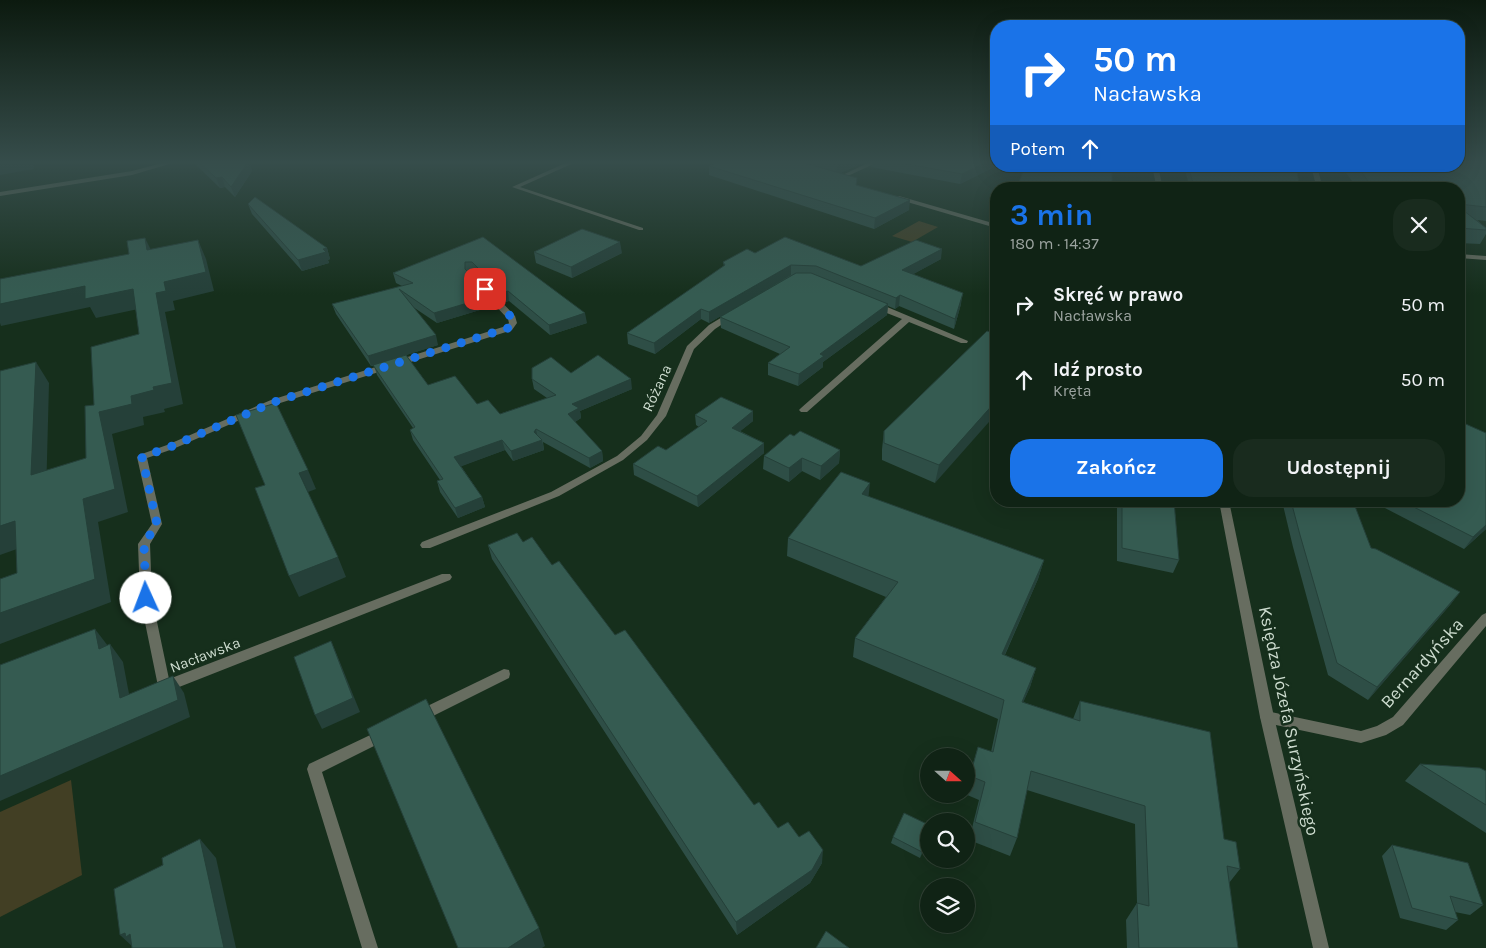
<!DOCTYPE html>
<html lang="pl">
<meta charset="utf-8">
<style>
:root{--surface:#102315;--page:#192b1e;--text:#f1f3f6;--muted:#9ca4a0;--line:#304034;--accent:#1a73e8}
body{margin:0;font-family:Karla,sans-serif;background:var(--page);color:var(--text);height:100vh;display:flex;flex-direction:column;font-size:19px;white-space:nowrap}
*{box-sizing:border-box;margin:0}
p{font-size:16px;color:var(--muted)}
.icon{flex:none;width:28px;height:28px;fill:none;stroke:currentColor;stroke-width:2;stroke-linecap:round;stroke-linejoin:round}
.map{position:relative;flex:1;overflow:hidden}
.details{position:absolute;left:990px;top:182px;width:475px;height:325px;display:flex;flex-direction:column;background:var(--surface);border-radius:20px;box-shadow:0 5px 20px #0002,0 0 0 1px var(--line)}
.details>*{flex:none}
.top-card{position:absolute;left:990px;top:20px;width:475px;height:152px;border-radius:20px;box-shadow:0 5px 20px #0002,0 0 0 1px var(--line);background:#1a73e8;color:#fff;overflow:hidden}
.needle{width:32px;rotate:111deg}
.tools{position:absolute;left:920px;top:748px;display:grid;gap:10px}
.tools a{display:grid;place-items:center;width:55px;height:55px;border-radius:50%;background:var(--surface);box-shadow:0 5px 20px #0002,0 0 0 1px var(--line);font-size:25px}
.pin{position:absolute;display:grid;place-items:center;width:42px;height:42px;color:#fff;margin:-21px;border-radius:10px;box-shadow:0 2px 8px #0006}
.me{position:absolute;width:55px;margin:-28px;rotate:358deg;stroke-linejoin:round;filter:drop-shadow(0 0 4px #0008)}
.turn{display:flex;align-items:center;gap:18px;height:105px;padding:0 20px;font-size:22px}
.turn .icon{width:65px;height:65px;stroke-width:2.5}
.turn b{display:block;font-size:35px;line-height:42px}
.then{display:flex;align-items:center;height:48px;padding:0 20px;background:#0003;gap:10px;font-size:19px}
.round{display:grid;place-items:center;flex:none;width:52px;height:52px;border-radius:20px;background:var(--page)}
.summary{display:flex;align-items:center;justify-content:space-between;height:85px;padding:0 20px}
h1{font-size:30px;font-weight:700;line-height:38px;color:var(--accent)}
.button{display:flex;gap:10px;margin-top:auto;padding:10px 20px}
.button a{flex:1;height:58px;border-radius:20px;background:var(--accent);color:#fff;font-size:20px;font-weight:700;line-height:58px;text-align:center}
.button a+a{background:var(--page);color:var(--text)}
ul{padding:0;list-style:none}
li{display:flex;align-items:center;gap:15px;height:75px;padding:0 20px}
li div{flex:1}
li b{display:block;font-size:19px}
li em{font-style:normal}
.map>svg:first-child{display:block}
.green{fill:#423f24}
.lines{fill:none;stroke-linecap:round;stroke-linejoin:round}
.minor{fill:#676d60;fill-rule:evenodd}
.tertiary{fill:#676d60;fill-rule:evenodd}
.wall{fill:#2e4e46}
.shaded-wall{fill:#254039}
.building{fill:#355b51;stroke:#254039}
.route{stroke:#1a73e8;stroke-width:9;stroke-dasharray:0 16.2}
.labels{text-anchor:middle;stroke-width:5;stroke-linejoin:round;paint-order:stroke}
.street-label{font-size:15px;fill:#cddccf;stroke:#162f1c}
.near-street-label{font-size:18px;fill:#cddccf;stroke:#162f1c}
</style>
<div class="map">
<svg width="1486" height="948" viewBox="0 0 1486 948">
<rect width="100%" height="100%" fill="#162f1c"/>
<g class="green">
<polygon points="919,221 938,227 912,242 892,236"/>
<polygon points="71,780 82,875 0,917 0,812"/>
</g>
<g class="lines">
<g class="minor">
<polygon points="166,162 176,162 132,175 0,196 0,192 132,171"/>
<polygon points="568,162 576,162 520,187 643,228 643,230 639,230 512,187"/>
<polygon points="870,162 878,162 839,180 834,179"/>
<polygon points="1311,166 1317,166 1323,189 1317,189"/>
<polygon points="899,196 996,224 996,228 897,199 897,197"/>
<polygon points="1459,254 1486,256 1486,260 1459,258"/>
<polygon points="468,273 474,273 515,316 517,323 512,330 277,404 173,449 147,458 162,524 150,544 152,598 169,679 442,574 450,574 452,577 450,580 169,691 164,692 159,691 140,598 138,544 152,524 137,457 139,455 167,445 271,400 506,326 509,323 508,319 468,277"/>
<polygon points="874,304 880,304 968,341 967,343 961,343 909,322 807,412 801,412 799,410 801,408 902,319 874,308"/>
<polygon points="729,313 735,313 736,315 715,329 694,349 666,416 647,440 623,460 559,496 430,548 422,548 420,545 422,542 551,492 617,456 641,436 657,415 687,346 709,325"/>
<polygon points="1486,613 1486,626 1403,725 1386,735 1361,743 1267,723 1262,721 1260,717 1262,713 1267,711 1361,731 1377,726 1393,717 1482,615"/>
<polygon points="504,669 509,670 510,674 509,678 425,720 420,722 415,720 413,716 415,712"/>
<polygon points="383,729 388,731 390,735 388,739 322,772 378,948 362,948 307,769 309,764"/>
</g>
<g class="tertiary">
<polygon points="1152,166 1158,166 1163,189 1157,189"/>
<polygon points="1219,501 1229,501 1274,717 1329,948 1313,948 1260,717"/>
</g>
</g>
<g class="wall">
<polygon points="193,162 249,162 252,171 235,197 225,187 220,188"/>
<polygon points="718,162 865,162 840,173 857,185 909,210 874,229 709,175 709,166"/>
<polygon points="872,162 996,162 996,166 960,184 871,167"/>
<polygon points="1486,162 1486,221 1477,220 1486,228 1486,234 1480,244 1459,243 1459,189 1358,189 1341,166 1459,166"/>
<polygon points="1184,166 1296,166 1300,189 1190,189"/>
<polygon points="1018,185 1110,189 1018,189"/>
<polygon points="248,204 327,248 330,259 328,260 329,263 302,271 252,214"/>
<polygon points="483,237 587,323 550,335 509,301 505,302 474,271 467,272 491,296 493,306 437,323 413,307 438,345 406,355 428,385 477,404 500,414 547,398 534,389 532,379 571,373 632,389 580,411 581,418 575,422 602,451 603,461 590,468 543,442 544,450 513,461 505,450 461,466 482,497 485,507 458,518 440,492 437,481 440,480 413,440 410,430 413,428 377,375 374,366 371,366 336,314 332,304 402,286 396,283 393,273"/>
<polygon points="534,252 622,253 572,278 536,263"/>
<polygon points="755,253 861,266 941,259 913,274 961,304 954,329 899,306 895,309 888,306 887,315 823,362 823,367 798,386 768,375 768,363 780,354 721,328 720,317 791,275 709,323 701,319 655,354 628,344 627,333 724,266 723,262"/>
<polygon points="996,334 935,483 882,460 882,449 884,431"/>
<polygon points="753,411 753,421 740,431 764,443 764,453 698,507 634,475 633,464 666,450 699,427 696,425 695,415"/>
<polygon points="1486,433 1486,529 1464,549 1383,507 1353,502 1371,548 1460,592 1450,605 1368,700 1328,675 1293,547 1282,501 1459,501"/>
<polygon points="794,436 840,450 839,463 820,480 802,471 789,482 763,469 764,456"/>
<polygon points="869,497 1044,560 1038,579 1005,655 1036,668 1030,687 1023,702 1073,719 1080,701 1224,839 1240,869 1229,883 1238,948 1127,948 1126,920 1137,903 1135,824 1027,790 1017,838 1010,856 969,840 979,800 965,794 966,794 966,788 978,747 991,752 998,719 853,657 855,638 886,597 787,556 788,538"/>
<polygon points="1117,501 1174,501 1179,560 1173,573 1117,561"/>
<polygon points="523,542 552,565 615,635 754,805 778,828 799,837 822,863 810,883 737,935 492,559 488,545"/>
<polygon points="1420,764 1486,771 1486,833 1405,781"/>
<polygon points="929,825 929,837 920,858 891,843 893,837"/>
<polygon points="1392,845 1483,905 1470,915 1455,912 1458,920 1446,930 1400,918 1382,856"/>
</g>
<g class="shaded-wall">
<polygon points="0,162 34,162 34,169 0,175"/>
<polygon points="248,162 249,162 252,171 235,197 231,187"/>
<polygon points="844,162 865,162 836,175 837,165"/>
<polygon points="986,162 996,162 996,166 960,184 962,174"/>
<polygon points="222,177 225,187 220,188 216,178"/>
<polygon points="1112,182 1110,189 1102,189"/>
<polygon points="910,200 909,210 874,229 875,218"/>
<polygon points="145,238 154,256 147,250"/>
<polygon points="198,240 206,259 214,291 173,301 175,310 165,312 183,404 164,409 165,412 143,417 144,425 112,434 128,512 98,522 111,602 0,644 0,613 83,499 99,412 131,396 156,293"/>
<polygon points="620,242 622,253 572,278 571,267"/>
<polygon points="327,248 330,259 328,260 329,263 302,271 298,260"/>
<polygon points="942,249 941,259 901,281 902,270"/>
<polygon points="791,265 791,275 709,323 709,312"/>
<polygon points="85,286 133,289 143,308 96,318 90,307 1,326 0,323 0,304"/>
<polygon points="508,291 509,301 505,302 503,293"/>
<polygon points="963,293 961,304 954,329 955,319"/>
<polygon points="900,295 899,306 895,309 896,298"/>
<polygon points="491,296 493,306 437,323 434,313"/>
<polygon points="888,304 887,315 823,362 823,367 798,386 799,374 820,354"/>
<polygon points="701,309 701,319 655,354 654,343"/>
<polygon points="585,313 587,323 550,335 549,325"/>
<polygon points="436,335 438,345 371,366 368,356"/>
<polygon points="36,362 49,383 46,497 31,475"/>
<polygon points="631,379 632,389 580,411 581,418 570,425 568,414 572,404"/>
<polygon points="996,401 996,414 935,483 939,465"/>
<polygon points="753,411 753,421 732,438 732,428"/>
<polygon points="536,429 538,440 542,440 544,450 513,461 511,451 534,432"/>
<polygon points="502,440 505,450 457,468 454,457"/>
<polygon points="764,443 764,453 698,507 697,496"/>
<polygon points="840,450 839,463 820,480 821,466"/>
<polygon points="602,451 603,461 590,468 589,458"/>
<polygon points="802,458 802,471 789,482 789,468"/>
<polygon points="308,470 316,489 308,492 299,473"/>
<polygon points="870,483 868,501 862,494"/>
<polygon points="482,497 485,507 458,518 455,508"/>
<polygon points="15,521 31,544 0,555 0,526"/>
<polygon points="1486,525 1486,529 1464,549 1473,537"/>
<polygon points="338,557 346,577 299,597 289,576"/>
<polygon points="1044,560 1038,579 997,672 1002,654"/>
<polygon points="1460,592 1450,605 1368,700 1377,687"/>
<polygon points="95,629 108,646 99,649"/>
<polygon points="331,641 337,655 360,712 322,729 315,715"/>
<polygon points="110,644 123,662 133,715 120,698"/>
<polygon points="1036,668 1030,687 1015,721 1022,702"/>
<polygon points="173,676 184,693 190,717 0,801 0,776"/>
<polygon points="929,834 929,837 920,858 922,852"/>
<polygon points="200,839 216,858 236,948 224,948"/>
<polygon points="823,850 822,863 810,883 737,935 736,922"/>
<polygon points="539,928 545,946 542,948 508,948"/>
<polygon points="125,933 130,934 134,948 120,935"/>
</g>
<g class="building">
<polygon points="199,162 248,162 231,187 222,177 216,178"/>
<polygon points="718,162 801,162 857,178 856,185 910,200 875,218 709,166"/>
<polygon points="825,162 844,162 837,165"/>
<polygon points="896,162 986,162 962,174"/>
<polygon points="1459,162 1486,162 1486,207 1459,204 1459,189 1374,189 1357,166 1459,166"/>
<polygon points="1025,166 1112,166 1112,182 1102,189 1039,189 1018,185"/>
<polygon points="1188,166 1296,166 1300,189 1195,189"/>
<polygon points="255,197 327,248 323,249 326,252 298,260 248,204"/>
<polygon points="1459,207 1486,228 1486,230 1459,228"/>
<polygon points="582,229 620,242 571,267 534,252"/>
<polygon points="483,237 585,313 549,325 508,291 503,293 472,262 465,262 465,269 491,296 434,313 399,289 436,335 368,356 332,304 413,283 393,273"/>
<polygon points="785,237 861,266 916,240 942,249 902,270 963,293 955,319 900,295 896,298 816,266 791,265 709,312 701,309 654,343 627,333 725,265 723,262 747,249 755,253"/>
<polygon points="145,238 147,250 198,240 206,272 164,282 166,291 156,293 172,383 153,387 154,390 131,396 132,404 99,412 115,489 83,499 95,579 0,613 0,579 17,573 15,521 0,526 0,371 36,362 31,475 86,458 85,406 94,405 91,347 139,334 133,289 85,299 85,286 0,304 0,279 129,254 127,241"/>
<polygon points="796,273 811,273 888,304 820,354 824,356 799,374 768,363 790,347 720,317"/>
<polygon points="987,331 996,334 996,401 939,465 884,443 884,431"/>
<polygon points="406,355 428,385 455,376 477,404 488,400 500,414 556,395 532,379 532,368 551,357 571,373 598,355 631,379 572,404 579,408 568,414 602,451 589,458 536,429 534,432 542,440 511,451 502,440 454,457 482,497 455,508 437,481 443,479 410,430 415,427 373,365"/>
<polygon points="721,397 753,411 732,428 764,443 697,496 633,464 658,446 666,450 707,421 695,415"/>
<polygon points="276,403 308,470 299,473 338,557 289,576 255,488 265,485 236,415"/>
<polygon points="1459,421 1486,433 1486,525 1473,537 1402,501 1459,501"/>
<polygon points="800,431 840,450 821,466 802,458 789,468 764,456 790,434 794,436"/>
<polygon points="841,472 870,483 862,494 1044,560 1002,654 1036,668 1022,702 1080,721 1080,701 1210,732 1224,839 1236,842 1240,869 1227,866 1238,948 1139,948 1137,903 1149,906 1145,806 1031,771 1017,838 975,822 985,782 970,776 978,747 993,752 1004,700 855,638 898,582 788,538"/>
<polygon points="1122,501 1174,501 1179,560 1122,548"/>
<polygon points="1291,501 1353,501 1371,548 1376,549 1460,592 1377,687 1337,663 1300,535"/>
<polygon points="517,533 523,542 532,537 552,565 559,561 615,635 625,630 754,805 759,802 778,828 788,822 799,837 809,831 823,850 812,870 736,922 488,545"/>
<polygon points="95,629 99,649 110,644 120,698 173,676 178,700 0,776 0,665"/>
<polygon points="331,641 353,698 315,715 294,657"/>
<polygon points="426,699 539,928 508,948 458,948 367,729"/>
<polygon points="1420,764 1480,768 1486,771 1486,805"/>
<polygon points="904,813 929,825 929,834 922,852 893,837"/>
<polygon points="200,839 224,948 132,948 130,934 126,937 125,933 120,935 114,889 163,865 162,858"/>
<polygon points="1392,845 1468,863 1483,905 1450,896 1458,920 1412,908"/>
<polygon points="826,931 849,948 816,948"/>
</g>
<linearGradient id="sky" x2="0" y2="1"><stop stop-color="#0c1a0f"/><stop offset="0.55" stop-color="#364d4b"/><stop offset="1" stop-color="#364d4b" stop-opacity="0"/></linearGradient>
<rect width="1486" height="295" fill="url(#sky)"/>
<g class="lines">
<polyline class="route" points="146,598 144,544 157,524 142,457 170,447 274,402 508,328 513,323 512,318 485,289"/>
</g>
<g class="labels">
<g class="street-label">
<text transform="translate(657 388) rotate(-65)" y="5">Różana</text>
<text transform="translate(205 655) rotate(-21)" y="5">Nacławska</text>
</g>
<g class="near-street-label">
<text transform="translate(1422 663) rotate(-48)" y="6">Bernardyńska</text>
<text transform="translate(1289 721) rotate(78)" y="6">Księdza Józefa Surzyńskiego</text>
</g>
</g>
</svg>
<div class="tools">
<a><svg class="needle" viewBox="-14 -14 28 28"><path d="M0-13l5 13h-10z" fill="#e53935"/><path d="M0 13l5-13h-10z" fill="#9ca4a0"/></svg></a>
<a><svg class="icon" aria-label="search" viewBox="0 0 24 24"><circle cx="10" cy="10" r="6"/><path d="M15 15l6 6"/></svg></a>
<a><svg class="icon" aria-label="layers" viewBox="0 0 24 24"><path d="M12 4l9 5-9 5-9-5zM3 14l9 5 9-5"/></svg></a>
</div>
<div class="pin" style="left:485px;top:289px;background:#d93025"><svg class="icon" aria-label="arrive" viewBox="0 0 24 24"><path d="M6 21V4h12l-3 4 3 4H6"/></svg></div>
<svg class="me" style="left:146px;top:598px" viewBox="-20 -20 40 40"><circle r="19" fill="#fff"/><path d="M0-13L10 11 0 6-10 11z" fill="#1a73e8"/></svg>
<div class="top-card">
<div class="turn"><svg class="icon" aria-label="right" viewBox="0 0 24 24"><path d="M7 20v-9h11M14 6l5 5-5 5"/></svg><div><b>50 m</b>Nacławska</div></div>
<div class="then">Potem<svg class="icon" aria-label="ahead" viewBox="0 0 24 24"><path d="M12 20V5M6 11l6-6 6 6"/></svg></div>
</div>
<section class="details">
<div class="summary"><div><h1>3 min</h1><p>180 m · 14:37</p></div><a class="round"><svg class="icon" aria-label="close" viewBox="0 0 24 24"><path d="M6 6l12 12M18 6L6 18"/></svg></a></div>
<ul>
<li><svg class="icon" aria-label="right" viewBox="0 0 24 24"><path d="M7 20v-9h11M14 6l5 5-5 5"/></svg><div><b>Skręć w prawo</b><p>Nacławska</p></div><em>50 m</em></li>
<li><svg class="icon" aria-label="ahead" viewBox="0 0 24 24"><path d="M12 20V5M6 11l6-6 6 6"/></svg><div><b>Idź prosto</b><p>Kręta</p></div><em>50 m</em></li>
</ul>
<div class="button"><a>Zakończ</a><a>Udostępnij</a></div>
</section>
</div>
